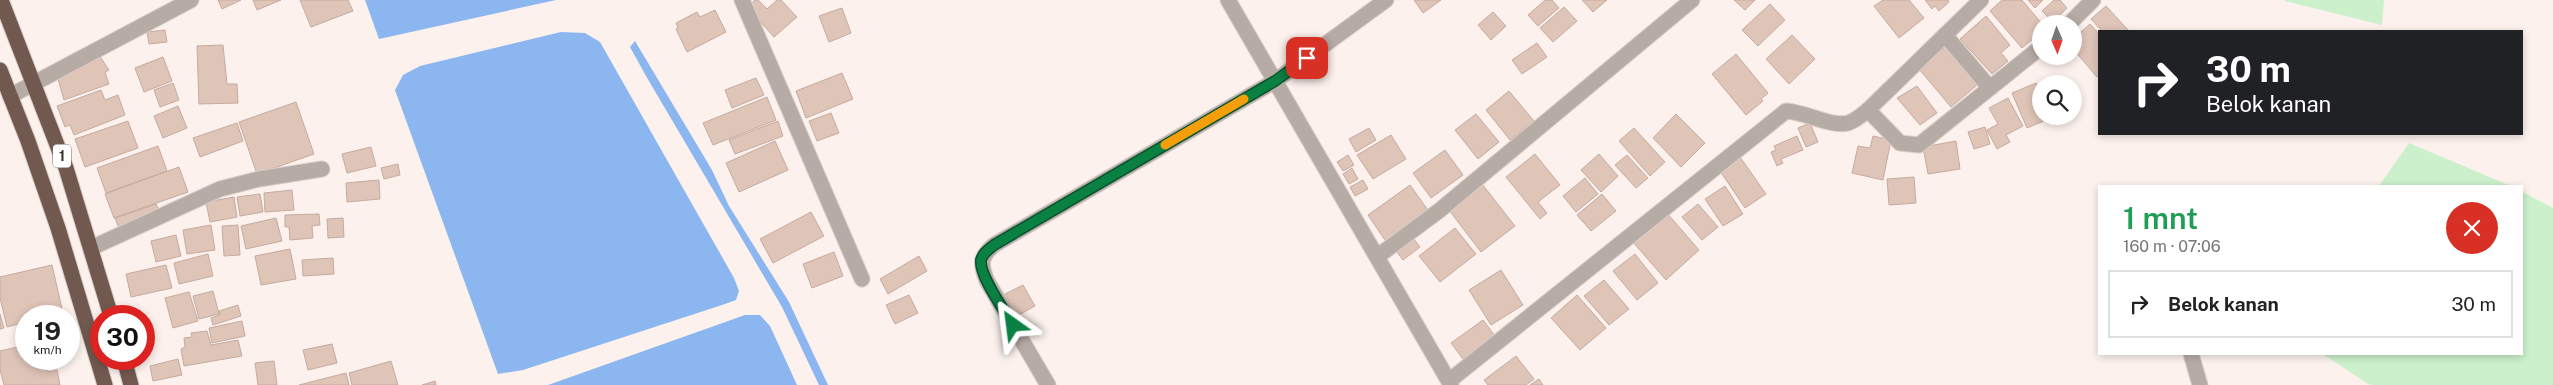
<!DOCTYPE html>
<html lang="id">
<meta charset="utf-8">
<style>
:root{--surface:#fff;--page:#f6f6f6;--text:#222;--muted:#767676;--line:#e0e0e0}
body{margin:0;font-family:"Public Sans",sans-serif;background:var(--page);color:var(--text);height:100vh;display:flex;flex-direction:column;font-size:19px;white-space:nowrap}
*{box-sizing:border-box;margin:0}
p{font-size:16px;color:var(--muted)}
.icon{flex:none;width:28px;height:28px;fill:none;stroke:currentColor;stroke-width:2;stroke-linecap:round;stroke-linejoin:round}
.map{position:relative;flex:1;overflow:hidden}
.sheet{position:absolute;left:2098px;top:185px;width:425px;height:170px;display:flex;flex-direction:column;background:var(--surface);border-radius:0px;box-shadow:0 2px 8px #0003}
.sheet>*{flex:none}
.banner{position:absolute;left:2098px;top:30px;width:425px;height:105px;border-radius:0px;box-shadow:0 2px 8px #0003;background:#202124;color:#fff;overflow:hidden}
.needle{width:32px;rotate:178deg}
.fabs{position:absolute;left:2032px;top:15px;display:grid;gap:10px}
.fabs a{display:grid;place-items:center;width:50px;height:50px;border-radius:50%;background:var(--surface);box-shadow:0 2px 8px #0003;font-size:25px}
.speed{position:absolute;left:15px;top:305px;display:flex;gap:10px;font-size:25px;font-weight:700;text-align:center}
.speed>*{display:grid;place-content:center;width:65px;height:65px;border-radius:50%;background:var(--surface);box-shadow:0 2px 8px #0003;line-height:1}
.speed small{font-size:12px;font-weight:400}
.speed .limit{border:8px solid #d22;background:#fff;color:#111}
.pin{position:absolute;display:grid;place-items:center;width:42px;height:42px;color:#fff;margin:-21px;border-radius:10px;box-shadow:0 2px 8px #0006}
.me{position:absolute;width:55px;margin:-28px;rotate:329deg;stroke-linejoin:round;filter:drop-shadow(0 0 4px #0008)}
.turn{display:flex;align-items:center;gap:18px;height:105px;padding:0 25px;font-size:22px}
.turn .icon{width:65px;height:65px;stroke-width:2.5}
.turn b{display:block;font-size:35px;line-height:42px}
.round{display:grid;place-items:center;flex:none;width:52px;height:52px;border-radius:26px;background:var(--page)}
.summary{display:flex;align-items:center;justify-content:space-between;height:85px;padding:0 25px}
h1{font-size:30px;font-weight:600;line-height:38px;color:#1e9e55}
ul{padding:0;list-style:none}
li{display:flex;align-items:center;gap:15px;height:68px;margin:0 10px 8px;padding:0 15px;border:2px solid var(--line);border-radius:0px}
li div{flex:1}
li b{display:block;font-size:19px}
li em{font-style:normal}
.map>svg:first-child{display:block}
.green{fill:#cbf0cb}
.water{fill:#8cb6f0}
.building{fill:#dfc4b8;stroke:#c5ab9f}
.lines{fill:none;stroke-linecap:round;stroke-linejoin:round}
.street-casing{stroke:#d9cec9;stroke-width:17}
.highway-casing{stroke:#d9cec9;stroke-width:17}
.street{stroke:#b7aba6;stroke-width:15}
.highway{stroke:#71594f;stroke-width:15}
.route-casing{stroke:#07532c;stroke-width:12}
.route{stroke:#0b8043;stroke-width:9}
.slow{stroke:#f59e0b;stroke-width:9}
.labels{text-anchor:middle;stroke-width:4.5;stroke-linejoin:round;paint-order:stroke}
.shield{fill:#fff;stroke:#746c69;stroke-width:1}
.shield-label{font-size:14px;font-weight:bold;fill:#382d29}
</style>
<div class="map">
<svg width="2553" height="385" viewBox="0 0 2553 385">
<rect width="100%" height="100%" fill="#fcf1ec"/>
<g class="green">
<polygon points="2285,0 2384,0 2382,25 2285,1"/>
<polygon points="2409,143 2511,186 2379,186"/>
<polygon points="2521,191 2553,208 2553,385 2374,385 2368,384 2323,354 2521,354"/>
</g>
<g class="water">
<polygon points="365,0 556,0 379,39"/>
<polygon points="561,32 585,33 600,42 734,278 739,291 736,300 725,304 523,370 498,374 395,90 403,75 420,66"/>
<polygon points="635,41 712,170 729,206 789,302 828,385 819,385 782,307 646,76 630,47"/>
<polygon points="745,315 760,315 770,326 797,385 548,385"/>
</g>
<g class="building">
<polygon points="218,0 241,0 222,9"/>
<polygon points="253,0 281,0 257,10"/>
<polygon points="300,0 348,0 353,11 311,27"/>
<polygon points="755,0 758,0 767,9 777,0 781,0 797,17 774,37 747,7"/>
<polygon points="1414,0 1441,0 1423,13"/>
<polygon points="1545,0 1552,0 1559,8 1538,26 1528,15"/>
<polygon points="1582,0 1607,0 1593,12"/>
<polygon points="1734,0 1755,0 1745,10"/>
<polygon points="1883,0 1909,0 1924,18 1899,38 1874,6"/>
<polygon points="1925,0 1948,0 1949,2 1939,11 1935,6 1932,9"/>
<polygon points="2002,0 2022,0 2042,24 2041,32 2022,48 1990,11"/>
<polygon points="2028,0 2043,0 2035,8"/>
<polygon points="2054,0 2060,0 2067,8 2053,22 2042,11"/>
<polygon points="1770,4 1785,20 1758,46 1742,30"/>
<polygon points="2106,6 2129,31 2102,31 2091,19"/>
<polygon points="1564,7 1577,21 1553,42 1540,28"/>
<polygon points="842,8 851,33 829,42 819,16"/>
<polygon points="715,10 726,32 687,52 676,29 678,28 676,23 697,12 700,17"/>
<polygon points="1493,12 1506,26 1491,40 1478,25"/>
<polygon points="1986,16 2010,45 2001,53 2008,61 1992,74 1960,39"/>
<polygon points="2090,24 2099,34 2099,75 2097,77 2074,50 2074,38"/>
<polygon points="165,30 167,42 149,44 147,32"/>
<polygon points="1792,35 1815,59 1789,84 1766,59"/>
<polygon points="1951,42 1983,80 1951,107 1919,69"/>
<polygon points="1537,43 1547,57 1522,74 1512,60"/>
<polygon points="223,45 227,84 237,84 238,103 199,104 197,46"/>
<polygon points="1736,54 1768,93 1761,99 1763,101 1746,115 1712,74"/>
<polygon points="99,55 109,70 105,72 109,84 64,100 58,79"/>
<polygon points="163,57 172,81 144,92 135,68"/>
<polygon points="842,73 853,99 806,118 796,91"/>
<polygon points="756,78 764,95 732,108 725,90"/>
<polygon points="173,83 179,100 160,107 154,90"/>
<polygon points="2036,83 2041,94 2041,116 2051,118 2027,128 2012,93"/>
<polygon points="1917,86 1937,113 1920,125 1897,98"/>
<polygon points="101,90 105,100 118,95 125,115 74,135 70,125 65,127 57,106"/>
<polygon points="1509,91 1534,121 1510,140 1486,110"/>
<polygon points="767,97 776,120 713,145 703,123"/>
<polygon points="2008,98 2023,126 2006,135 2010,142 1997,149 1987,130 1998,124 1989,108"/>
<polygon points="296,102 314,154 257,174 239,122"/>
<polygon points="178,106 187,128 163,138 154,116"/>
<polygon points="831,113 839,133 817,141 809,121"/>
<polygon points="1476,114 1499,142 1478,159 1455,130"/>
<polygon points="1676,114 1705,143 1681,167 1653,138"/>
<polygon points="128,121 138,148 85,167 75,139"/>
<polygon points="778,121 783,136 735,154 729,140"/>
<polygon points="237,123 243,141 200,157 193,138"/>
<polygon points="1810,123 1818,142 1806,147 1798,128"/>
<polygon points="1985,127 1990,144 1974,149 1968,132"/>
<polygon points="1369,128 1376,140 1356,152 1349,139"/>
<polygon points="1634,128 1665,162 1650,176 1619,141"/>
<polygon points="1391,135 1406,159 1373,179 1357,155"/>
<polygon points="1797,136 1803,150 1781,159 1783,163 1777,166 1771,152 1776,150 1774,146"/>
<polygon points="1873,136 1891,140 1883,180 1852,173 1858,146 1870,148"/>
<polygon points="775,141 788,170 739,192 726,163"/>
<polygon points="1956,141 1960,169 1928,174 1923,147"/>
<polygon points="158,146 167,171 106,193 97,168"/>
<polygon points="371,147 376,166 347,173 342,154"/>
<polygon points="1445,150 1463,175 1431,198 1413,173"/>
<polygon points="1535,154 1560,185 1538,202 1547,213 1540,219 1506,177"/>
<polygon points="1599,154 1618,176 1601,192 1581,170"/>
<polygon points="1348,155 1354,165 1343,171 1337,162"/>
<polygon points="1627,155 1648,178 1636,188 1615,165"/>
<polygon points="1740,157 1766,194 1745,208 1720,171"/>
<polygon points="398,164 400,175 384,179 381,168"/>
<polygon points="179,167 188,192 114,218 105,194"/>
<polygon points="1352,168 1358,179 1349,184 1343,174"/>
<polygon points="1914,177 1916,203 1889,205 1887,179"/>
<polygon points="1585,178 1598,194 1576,212 1563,196"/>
<polygon points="379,180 380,199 347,202 346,183"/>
<polygon points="1363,180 1368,189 1355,196 1350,187"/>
<polygon points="1482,184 1515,226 1481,252 1449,210"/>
<polygon points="1410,185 1430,213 1387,243 1368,215"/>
<polygon points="1725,186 1743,214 1723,226 1705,199"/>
<polygon points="292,190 294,210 265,212 264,193"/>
<polygon points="260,194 263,212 240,216 237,197"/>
<polygon points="1602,194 1616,211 1591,231 1577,215"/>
<polygon points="234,197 237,217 210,222 206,202"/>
<polygon points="156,204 160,213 119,228 115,218"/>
<polygon points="1698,204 1718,227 1702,240 1682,217"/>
<polygon points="811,212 824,236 773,263 760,239"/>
<polygon points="1666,212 1699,250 1666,280 1632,241"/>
<polygon points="319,214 320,225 312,226 313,238 290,240 289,227 285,227 285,215"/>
<polygon points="276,218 282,241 246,249 241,226"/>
<polygon points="343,218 344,237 328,238 327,219"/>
<polygon points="211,225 215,250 187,254 183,230"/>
<polygon points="238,225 240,255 224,256 222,226"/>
<polygon points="1455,228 1476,254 1440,282 1419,256"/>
<polygon points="176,235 181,256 156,262 151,241"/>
<polygon points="1413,238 1420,247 1403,260 1396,251"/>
<polygon points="290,249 296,279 261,285 255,256"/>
<polygon points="834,252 843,276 812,288 803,264"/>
<polygon points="208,254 213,276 179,284 174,263"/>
<polygon points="1635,254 1658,283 1637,300 1613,271"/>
<polygon points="919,256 927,271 888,294 880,279"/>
<polygon points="333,258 334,274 303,276 302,260"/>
<polygon points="52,265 63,313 50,316 26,316 26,322 7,327 0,298 0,277"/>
<polygon points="166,265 172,288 131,297 126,274"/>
<polygon points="1501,270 1523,305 1491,325 1469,290"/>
<polygon points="1604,280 1629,309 1609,325 1584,296"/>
<polygon points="1023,285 1035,306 1017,316 1005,294"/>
<polygon points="213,291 219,314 199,319 193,296"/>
<polygon points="189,292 198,321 173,328 165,298"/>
<polygon points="909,295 918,313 895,324 886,305"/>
<polygon points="1577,295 1606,328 1580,350 1551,318"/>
<polygon points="238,305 241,316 213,325 211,318 220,315 219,311"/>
<polygon points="0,314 4,328 0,329"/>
<polygon points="1483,320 1495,336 1463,359 1451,343"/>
<polygon points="242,321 245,336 212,343 209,328"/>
<polygon points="207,331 211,345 238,340 242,356 184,366 181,349 185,347 184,338 192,337 191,333"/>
<polygon points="332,344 337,363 308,370 303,350"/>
<polygon points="26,345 26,359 45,359 48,372 57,370 60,385 4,385 0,370 0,351"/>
<polygon points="1516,356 1534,379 1526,385 1488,385 1484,380"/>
<polygon points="178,359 182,375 153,381 150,366"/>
<polygon points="274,361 277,385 258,385 255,363"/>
<polygon points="391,361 398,385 352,385 349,373"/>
<polygon points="346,373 349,385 299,385 342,374"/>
<polygon points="1539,379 1543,385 1530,385"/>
<polygon points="435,381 436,385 422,385"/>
</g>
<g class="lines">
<g class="street-casing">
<g id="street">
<polyline points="742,0 862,279"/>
<polyline points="1228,0 1451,385"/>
<polyline points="2069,24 2093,0"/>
<polyline points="1945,35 1990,88"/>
<polyline points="10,96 191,0"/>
<polyline points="1868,110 1900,143 1919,145 2041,47"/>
<polyline points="91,248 220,189 259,179 322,169"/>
<polyline points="1378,256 1440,210 1692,0"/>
<polyline points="2191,354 2200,385"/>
<path d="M 1449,381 L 1786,111 C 1806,112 1830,127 1848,123 C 1855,121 1863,114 1868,110 L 1981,0"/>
<path d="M 1048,385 L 987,281 C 980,264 980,257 994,245 L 1275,81 L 1386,0"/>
</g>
</g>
<g class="highway-casing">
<g id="highway">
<polyline points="1,0 66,168 111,316"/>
<polyline points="0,70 28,141 58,228 105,385"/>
<polyline points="124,359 131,385"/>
</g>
</g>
<use href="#street" class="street"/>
<use href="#highway" class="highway"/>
</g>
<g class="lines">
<g class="route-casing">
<path id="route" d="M 1013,325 C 1005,311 979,276 981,260 C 983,253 988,250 994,245 L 1275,81 L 1307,58"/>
</g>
<use href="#route" class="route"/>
<polyline class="slow" points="1165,145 1244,99"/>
</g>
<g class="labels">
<rect class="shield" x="53" y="144.5" width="18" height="23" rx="4"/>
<g class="shield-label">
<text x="62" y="161">1</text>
</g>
</g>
</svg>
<div class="fabs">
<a><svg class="needle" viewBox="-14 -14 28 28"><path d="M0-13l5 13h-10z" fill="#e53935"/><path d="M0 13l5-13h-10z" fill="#767676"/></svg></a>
<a><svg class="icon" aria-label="search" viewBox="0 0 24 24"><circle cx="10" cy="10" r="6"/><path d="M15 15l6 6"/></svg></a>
</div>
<div class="speed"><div>19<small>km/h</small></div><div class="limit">30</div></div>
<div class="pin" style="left:1307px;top:58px;background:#d93025"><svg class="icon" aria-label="arrive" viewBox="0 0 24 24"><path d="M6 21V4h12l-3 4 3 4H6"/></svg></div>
<svg class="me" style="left:1013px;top:325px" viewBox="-20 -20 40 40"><path d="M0-17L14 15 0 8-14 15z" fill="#0b8043" stroke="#fff" stroke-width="4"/></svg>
<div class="banner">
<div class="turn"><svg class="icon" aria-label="right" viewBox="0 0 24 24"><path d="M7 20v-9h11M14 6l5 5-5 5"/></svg><div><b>30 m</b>Belok kanan</div></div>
</div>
<section class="sheet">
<div class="summary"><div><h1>1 mnt</h1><p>160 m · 07:06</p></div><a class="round" style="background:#d93025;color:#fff"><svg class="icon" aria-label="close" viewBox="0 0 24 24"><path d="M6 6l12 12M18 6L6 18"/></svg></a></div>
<ul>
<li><svg class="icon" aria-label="right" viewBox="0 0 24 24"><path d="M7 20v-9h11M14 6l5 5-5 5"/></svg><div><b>Belok kanan</b></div><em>30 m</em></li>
</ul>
</section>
</div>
